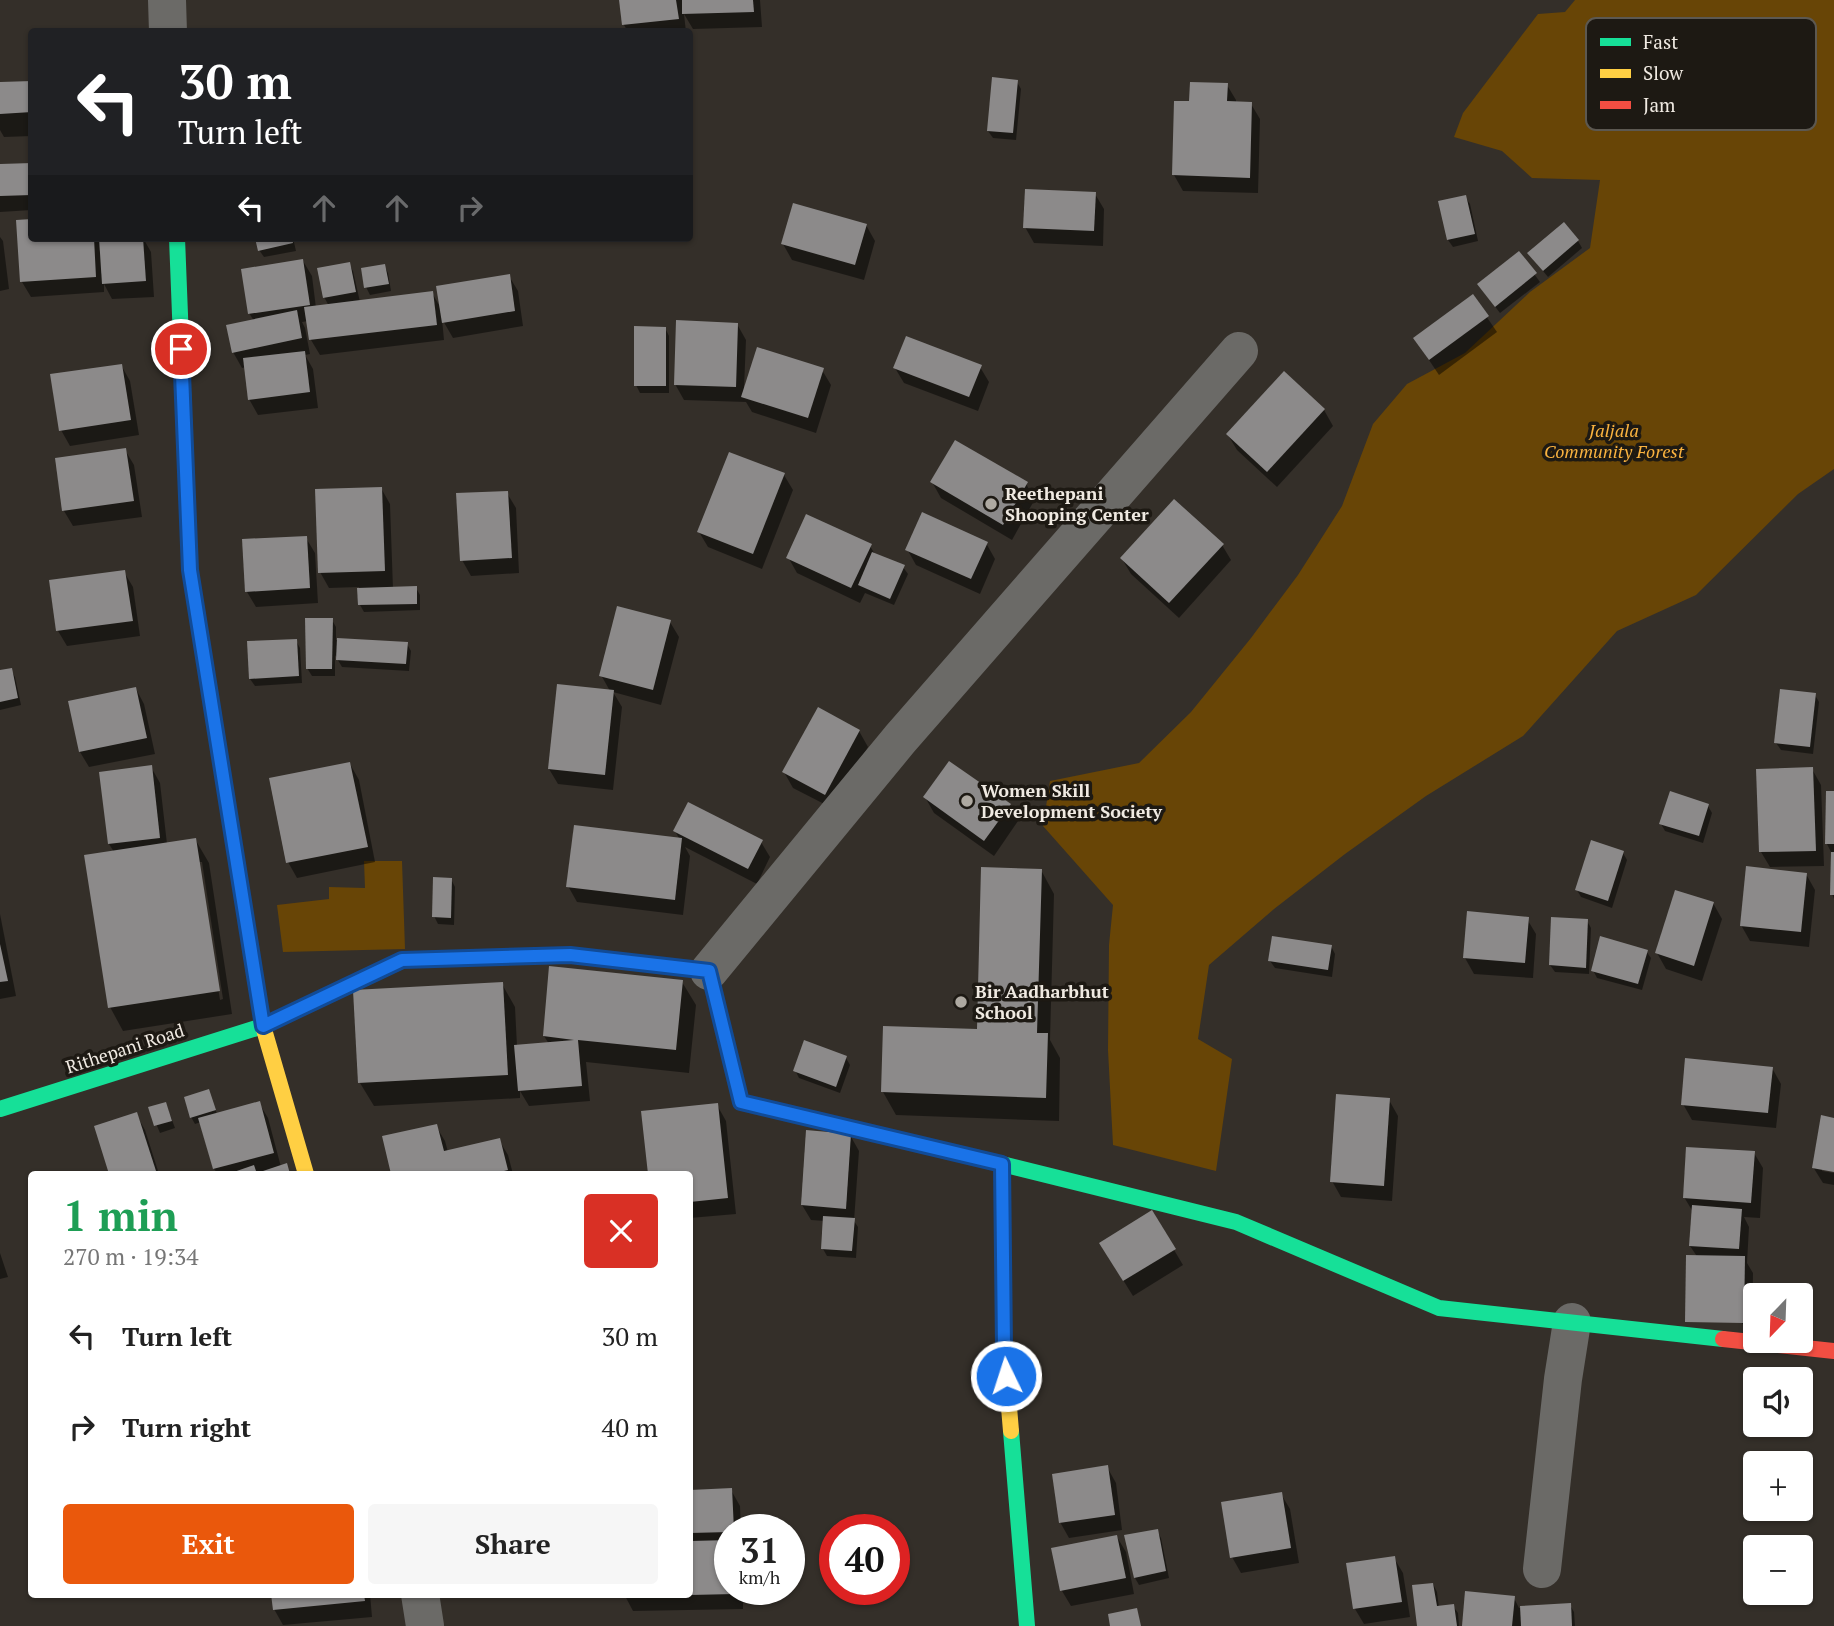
<!DOCTYPE html>
<meta charset="utf-8">
<style>
:root{--surface:#fff;--page:#f6f6f6;--text:#222;--muted:#767676;--accent:#ea580c}
body{margin:0;font-family:"PT Serif",serif;background:var(--page);color:var(--text);height:100vh;display:flex;flex-direction:column;font-size:26px;white-space:nowrap}
*{box-sizing:border-box;margin:0}
p{font-size:23px;color:var(--muted)}
.icon{flex:none;width:38px;height:38px;fill:none;stroke:currentColor;stroke-width:2;stroke-linecap:round;stroke-linejoin:round}
.map{position:relative;flex:1;overflow:hidden}
.details{position:absolute;left:28px;top:1171px;width:665px;height:427px;display:flex;flex-direction:column;background:var(--surface);border-radius:7px;box-shadow:0 2px 5px #0004}
.details>*{flex:none}
.banner{position:absolute;left:28px;top:28px;width:665px;height:214px;border-radius:7px;box-shadow:0 2px 5px #0004;background:#202124;color:#fff;overflow:hidden}
.needle{width:46px;rotate:203deg}
.buttons{position:absolute;left:1743px;top:1283px;display:grid;gap:14px}
.buttons a{display:grid;place-items:center;width:70px;height:70px;border-radius:7px;background:var(--surface);box-shadow:0 2px 5px #0004;font-size:35px}
.speed{position:absolute;left:714px;top:1514px;display:flex;gap:14px;font-size:35px;font-weight:700;text-align:center}
.speed>*{display:grid;place-content:center;width:91px;height:91px;border-radius:50%;background:var(--surface);box-shadow:0 2px 5px #0004;line-height:1}
.speed small{font-size:18px;font-weight:400}
.speed .limit{border:10px solid #d22;background:#fff;color:#111}
.pin{position:absolute;display:grid;place-items:center;width:60px;height:60px;color:#fff;margin:-30px;border:4px solid #fff;border-radius:50%;box-shadow:0 2px 7px #0007}
.me{position:absolute;width:77px;margin:-38px;rotate:356deg;stroke-linejoin:round;filter:drop-shadow(0 0 5px #0008)}
.turn{display:flex;align-items:center;gap:24px;height:147px;padding:0 35px;font-size:32px}
.turn .icon{width:91px;height:91px;stroke-width:2.5}
.turn b{display:block;font-size:49px;line-height:60px}
.lanes{display:flex;align-items:center;height:66px;padding:0 35px;background:#0003;justify-content:center;gap:35px;direction:ltr}
.lanes .off{opacity:.35}
.round{display:grid;place-items:center;flex:none;width:74px;height:74px;border-radius:7px;background:var(--page)}
.headline{display:flex;align-items:center;justify-content:space-between;height:119px;padding:0 35px}
h1{font-size:42px;font-weight:700;line-height:52px;color:#1e9e55}
.cta{display:flex;gap:14px;margin-top:auto;padding:14px 35px}
.cta a{flex:1;height:80px;border-radius:7px;background:var(--accent);color:#fff;font-size:28px;font-weight:700;line-height:80px;text-align:center}
.cta a+a{background:var(--page);color:var(--text)}
ul{padding:0;list-style:none}
li{display:flex;align-items:center;gap:21px;height:91px;padding:0 35px}
li div{flex:1}
li b{display:block;font-size:26px}
li em{font-style:normal}
.map>svg:first-child{display:block}
.green{fill:#684506}
.shadow{fill:#0007;fill-rule:evenodd}
.building{fill:#8c8a8a}
.lines{fill:none;stroke-linecap:round;stroke-linejoin:round}
.street{stroke:#6b6a67;stroke-width:38}
.fast{stroke:#16e098;stroke-width:16}
.slow{stroke:#ffcf43;stroke-width:16}
.jam{stroke:#f24e42;stroke-width:16}
.route-casing{stroke:#114b97;stroke-width:18}
.route{stroke:#1a73e8;stroke-width:12}
.poi-dot{fill:#aea9a1;stroke:#1d1913;stroke-width:2.5}
.labels{text-anchor:middle;stroke-width:7;stroke-linejoin:round;paint-order:stroke}
.park-label{font-size:18px;font-style:italic;fill:#f9b23f;stroke:#1d1913}
.poi-label{font-size:18px;font-weight:bold;fill:#f0eae2;stroke:#1d1913;text-anchor:start}
.street-label{font-size:18px;fill:#f0eae2;stroke:#1d1913}
.key{fill:#1d1913;stroke:#5c5851;stroke-width:2}
.key-label{font-size:19px;fill:#f0eae2}
</style>
<div class="map">
<svg width="1834" height="1626" viewBox="0 0 1834 1626">
<rect width="100%" height="100%" fill="#342f29"/>
<g class="green">
<polygon points="1575,0 1834,0 1834,469 1798,494 1696,595 1617,631 1523,736 1426,796 1345,854 1274,909 1209,965 1198,1039 1232,1059 1216,1171 1113,1145 1108,1050 1109,945 1113,905 1043,826 1050,781 1139,763 1191,712 1251,638 1298,575 1342,506 1373,424 1407,384 1465,353 1530,292 1590,248 1600,180 1532,178 1502,151 1454,137 1463,113 1538,14 1565,12"/>
<polygon points="364,861 402,861 405,949 283,952 277,905 329,899 329,887 365,888"/>
</g>
<g class="shadow">
<polygon points="621,0 760,0 762,27 693,29 684,14 686,32 628,32 624,25"/>
<polygon points="1017,82 1021,89 1016,140 993,138 988,131"/>
<polygon points="32,83 32,136 4,137 0,130 0,84"/>
<polygon points="1227,85 1236,100 1236,103 1251,104 1260,119 1258,193 1183,191 1174,175 1190,103"/>
<polygon points="32,164 32,210 0,212 0,166"/>
<polygon points="1095,194 1104,209 1103,246 1034,243 1025,227"/>
<polygon points="1465,197 1470,204 1478,241 1453,247 1448,240"/>
<polygon points="866,225 875,241 864,280 792,260 783,244"/>
<polygon points="0,237 3,241 9,289 0,291"/>
<polygon points="32,238 143,238 151,252 154,297 112,299 104,284 104,292 31,297 22,282"/>
<polygon points="257,238 293,238 296,251 264,257 259,250"/>
<polygon points="1578,241 1582,248 1548,277 1534,260"/>
<polygon points="1519,253 1540,282 1500,313 1483,291"/>
<polygon points="303,261 312,276 316,308 329,306 324,297 349,264 353,271 360,302 432,293 442,310 509,276 518,291 523,326 453,338 442,319 444,340 320,355 311,340 308,321 302,322 305,328 310,354 305,355 313,369 318,408 258,415 249,399 246,367 242,368 233,352 254,321 249,313"/>
<polygon points="384,265 388,273 391,291 370,295 366,287"/>
<polygon points="1473,297 1497,332 1439,375 1415,339"/>
<polygon points="737,324 746,340 744,388 822,370 831,385 816,433 752,412 746,402 684,400 675,384"/>
<polygon points="665,328 669,336 669,393 640,393 636,385"/>
<polygon points="121,365 130,381 139,435 70,446 61,430"/>
<polygon points="980,367 989,382 978,411 904,383 895,368"/>
<polygon points="1284,374 1324,410 1333,426 1277,487 1237,450 1228,435"/>
<polygon points="125,450 134,465 142,517 73,526 64,511 57,460"/>
<polygon points="784,475 793,490 762,569 708,547 699,532"/>
<polygon points="932,482 1026,484 1035,499 1012,540 941,498"/>
<polygon points="381,488 390,504 393,589 416,588 420,595 420,610 364,612 360,605 359,587 329,588 320,572"/>
<polygon points="507,493 516,508 519,573 471,576 462,560"/>
<polygon points="306,538 315,553 318,603 256,607 247,592"/>
<polygon points="986,543 995,559 980,594 916,565 907,549"/>
<polygon points="1222,545 1231,560 1179,618 1131,574 1122,559"/>
<polygon points="870,546 876,556 903,567 908,574 894,605 865,593 860,603 797,573 788,557"/>
<polygon points="124,572 133,587 140,636 67,646 58,631"/>
<polygon points="332,620 336,627 336,640 407,644 411,651 409,671 342,667 335,655 335,676 312,676 307,668"/>
<polygon points="670,622 679,637 661,705 613,692 622,707 613,790 558,784 549,769 610,691 601,675"/>
<polygon points="296,641 300,648 302,683 255,686 250,679"/>
<polygon points="11,670 15,677 21,705 0,710 0,672"/>
<polygon points="136,689 144,704 155,754 89,767 80,752 70,703"/>
<polygon points="1815,695 1819,702 1813,754 1781,750 1776,743"/>
<polygon points="859,731 868,747 834,809 793,788 784,772"/>
<polygon points="350,764 359,780 375,862 297,878 288,862"/>
<path d="M 151,767 L 160,783 L 167,844 L 195,839 L 209,863 L 232,1014 L 123,1031 L 110,1007 L 114,852 L 109,844 ZM 198,862 L 202,862 L 223,999 L 220,1000 Z"/>
<polygon points="1812,769 1821,785 1824,866 1770,867 1761,852"/>
<polygon points="1834,793 1834,899 1832,894 1832,854 1826,842"/>
<polygon points="925,797 1009,806 1018,821 994,856 934,813"/>
<polygon points="1708,806 1712,813 1703,843 1665,831 1661,824"/>
<polygon points="675,831 761,842 770,857 757,884 685,847 690,856 683,915 577,902 568,886 680,840"/>
<polygon points="1623,853 1627,860 1612,908 1581,897 1577,890"/>
<polygon points="1041,870 1054,894 1050,1040 1060,1058 1059,1121 896,1115 883,1092 978,1030"/>
<polygon points="1806,874 1815,890 1809,947 1750,941 1741,925"/>
<polygon points="451,879 455,887 454,925 438,924 434,916"/>
<polygon points="1713,903 1722,919 1702,981 1666,969 1657,953"/>
<polygon points="0,914 16,996 0,999"/>
<polygon points="1527,919 1536,934 1533,978 1474,974 1465,958"/>
<polygon points="1587,921 1591,928 1589,974 1555,972 1550,965"/>
<polygon points="1331,946 1335,954 1332,977 1275,968 1270,961"/>
<polygon points="1646,951 1651,958 1642,990 1597,978 1593,970"/>
<polygon points="682,982 696,1005 689,1073 586,1062 590,1101 529,1106 520,1091 520,1098 374,1106 360,1083 355,991 502,984 515,1007 517,1046 549,1044 544,1036"/>
<polygon points="846,1058 850,1065 840,1093 799,1078 795,1070"/>
<polygon points="1772,1068 1781,1084 1776,1128 1692,1120 1683,1104"/>
<polygon points="208,1091 217,1114 259,1103 268,1118 281,1167 290,1174 218,1174 214,1169 201,1122 195,1124 191,1117"/>
<polygon points="1389,1100 1398,1116 1392,1201 1341,1197 1332,1181"/>
<polygon points="166,1104 175,1128 160,1133 150,1109"/>
<polygon points="717,1105 726,1121 736,1214 690,1218 690,1174 650,1174 643,1112"/>
<polygon points="136,1114 145,1130 159,1174 111,1174 96,1127"/>
<polygon points="1834,1119 1834,1170 1822,1168 1822,1171 1834,1173 1834,1185 1823,1183 1813,1167"/>
<polygon points="436,1126 445,1141 448,1152 499,1140 508,1155 513,1174 393,1174 384,1137"/>
<polygon points="850,1135 859,1151 854,1221 858,1227 856,1258 827,1256 823,1249 825,1221 811,1220 802,1205"/>
<polygon points="1754,1153 1763,1168 1760,1218 1744,1217 1749,1227 1747,1263 1753,1273 1752,1338 1690,1246 1693,1212 1684,1197"/>
<polygon points="1152,1213 1183,1265 1133,1296 1110,1259"/>
<polygon points="0,1253 8,1277 0,1279"/>
<polygon points="1107,1467 1116,1483 1122,1530 1069,1538 1060,1522"/>
<polygon points="731,1490 740,1506 741,1530 730,1530 730,1589 743,1589 743,1609 633,1611 624,1594 690,1594 690,1491"/>
<polygon points="1281,1494 1290,1509 1299,1563 1241,1573 1232,1557"/>
<polygon points="1157,1531 1161,1538 1169,1578 1139,1585 1135,1578"/>
<polygon points="1117,1537 1126,1552 1134,1594 1071,1606 1062,1591 1053,1549"/>
<polygon points="1394,1558 1403,1573 1410,1617 1364,1624 1355,1609"/>
<polygon points="1433,1584 1437,1592 1439,1608 1453,1606 1458,1613 1459,1626 1419,1626"/>
<polygon points="273,1594 370,1594 372,1617 283,1625 274,1609"/>
<polygon points="1514,1598 1519,1608 1570,1605 1574,1612 1575,1626 1464,1626"/>
</g>
<g class="building">
<polygon points="619,0 676,0 679,19 622,25"/>
<polygon points="682,0 753,0 754,12 682,14"/>
<polygon points="992,77 1018,80 1013,133 987,131"/>
<polygon points="32,81 32,112 0,114 0,82"/>
<polygon points="1190,82 1228,83 1227,101 1252,102 1250,178 1172,175 1174,101 1189,101"/>
<polygon points="32,163 32,195 0,196 0,164"/>
<polygon points="1025,189 1096,192 1094,231 1023,228"/>
<polygon points="1466,195 1475,234 1447,240 1438,201"/>
<polygon points="793,203 867,224 855,265 781,244"/>
<polygon points="32,219 32,238 94,238 96,277 20,282 16,220"/>
<polygon points="1564,222 1579,240 1543,271 1527,253"/>
<polygon points="99,238 143,238 146,281 102,284"/>
<polygon points="255,238 292,238 293,243 258,251"/>
<polygon points="1519,251 1537,273 1495,307 1477,284"/>
<polygon points="303,259 310,305 248,314 241,269"/>
<polygon points="350,262 356,292 323,298 317,268"/>
<polygon points="385,264 389,284 364,288 361,268"/>
<polygon points="510,274 515,311 442,323 436,286"/>
<polygon points="433,291 437,325 309,340 304,307"/>
<polygon points="1473,294 1489,316 1429,360 1413,338"/>
<polygon points="297,310 302,338 232,353 226,325"/>
<polygon points="676,320 738,323 736,387 674,385"/>
<polygon points="634,326 666,327 666,386 634,386"/>
<polygon points="906,336 982,365 969,397 893,368"/>
<polygon points="757,347 824,368 808,418 741,397"/>
<polygon points="305,351 310,392 248,400 243,358"/>
<polygon points="122,364 131,420 59,431 50,374"/>
<polygon points="1284,371 1325,409 1267,472 1226,434"/>
<polygon points="955,440 1028,482 1003,525 930,482"/>
<polygon points="126,448 134,501 62,511 55,458"/>
<polygon points="729,452 785,473 753,554 697,532"/>
<polygon points="382,487 385,571 318,573 315,489"/>
<polygon points="508,491 512,558 460,561 456,493"/>
<polygon points="1174,499 1224,544 1169,603 1120,558"/>
<polygon points="922,512 988,542 971,579 905,550"/>
<polygon points="806,514 872,544 851,588 786,558"/>
<polygon points="307,536 310,588 245,592 242,539"/>
<polygon points="872,552 905,565 890,599 858,585"/>
<polygon points="125,570 133,621 56,631 49,580"/>
<polygon points="417,586 417,604 358,605 357,588"/>
<polygon points="617,606 671,620 653,690 599,676"/>
<polygon points="305,618 333,618 332,669 306,669"/>
<polygon points="337,638 408,642 406,664 336,660"/>
<polygon points="297,639 299,676 249,679 247,641"/>
<polygon points="12,668 18,698 0,702 0,670"/>
<polygon points="557,684 614,690 605,775 548,769"/>
<polygon points="136,687 147,738 79,752 68,701"/>
<polygon points="1780,689 1816,693 1810,747 1774,743"/>
<polygon points="818,707 860,730 825,795 782,772"/>
<polygon points="949,761 1011,804 984,841 923,797"/>
<polygon points="350,762 368,847 286,863 269,778"/>
<polygon points="152,765 160,838 108,844 99,772"/>
<polygon points="1813,767 1816,851 1759,852 1756,769"/>
<polygon points="1670,791 1709,804 1699,836 1659,824"/>
<polygon points="1826,791 1834,791 1834,844 1825,844"/>
<polygon points="688,802 763,840 748,869 673,831"/>
<polygon points="574,825 682,838 675,900 566,887"/>
<polygon points="196,838 220,991 108,1008 84,855"/>
<polygon points="1591,840 1624,851 1608,901 1575,890"/>
<polygon points="1831,852 1834,852 1834,895 1830,895"/>
<polygon points="1746,866 1807,873 1801,932 1740,926"/>
<polygon points="981,867 1042,869 1037,1033 1048,1033 1046,1098 881,1092 883,1026 977,1029"/>
<polygon points="433,877 452,878 451,918 432,917"/>
<polygon points="1675,890 1714,902 1694,966 1655,953"/>
<polygon points="1467,911 1529,917 1525,963 1463,958"/>
<polygon points="1551,917 1588,919 1586,968 1549,965"/>
<polygon points="1272,936 1332,945 1328,970 1268,961"/>
<polygon points="1600,936 1648,950 1638,984 1591,971"/>
<polygon points="0,944 8,981 0,982"/>
<polygon points="549,966 683,980 676,1050 578,1040 582,1086 518,1091 514,1045 574,1040 543,1036"/>
<polygon points="503,982 508,1075 358,1083 353,990"/>
<polygon points="804,1040 847,1056 836,1087 793,1071"/>
<polygon points="1685,1058 1773,1067 1768,1113 1681,1105"/>
<polygon points="209,1089 216,1110 190,1118 184,1097"/>
<polygon points="1336,1094 1390,1098 1384,1186 1330,1182"/>
<polygon points="260,1101 274,1153 213,1169 198,1118"/>
<polygon points="166,1102 172,1121 154,1126 148,1107"/>
<polygon points="718,1103 728,1198 690,1202 690,1174 648,1174 641,1111"/>
<polygon points="137,1112 157,1174 109,1174 94,1126"/>
<polygon points="1821,1115 1834,1118 1834,1172 1812,1168"/>
<polygon points="437,1124 444,1151 500,1138 508,1170 492,1174 391,1174 382,1136"/>
<polygon points="806,1130 851,1134 846,1209 801,1205"/>
<polygon points="1686,1147 1755,1151 1751,1203 1683,1198"/>
<polygon points="287,1163 290,1174 261,1174 260,1172"/>
<polygon points="254,1165 257,1174 228,1174"/>
<polygon points="1692,1205 1742,1209 1739,1249 1689,1246"/>
<polygon points="1152,1210 1176,1249 1123,1281 1099,1243"/>
<polygon points="823,1216 855,1218 852,1251 821,1249"/>
<polygon points="1686,1255 1745,1256 1744,1323 1685,1322"/>
<polygon points="1108,1465 1115,1515 1059,1523 1052,1474"/>
<polygon points="732,1488 734,1530 730,1530 730,1532 690,1533 690,1490"/>
<polygon points="1282,1492 1291,1548 1230,1558 1221,1502"/>
<polygon points="1158,1529 1166,1571 1134,1578 1124,1535"/>
<polygon points="1117,1535 1126,1578 1060,1591 1051,1548"/>
<polygon points="730,1540 730,1589 735,1589 735,1594 690,1595 690,1541"/>
<polygon points="1395,1556 1402,1602 1353,1609 1346,1563"/>
<polygon points="1433,1583 1437,1606 1454,1604 1457,1626 1417,1626 1412,1585"/>
<polygon points="1465,1591 1515,1596 1512,1626 1462,1626"/>
<polygon points="271,1594 364,1594 365,1601 273,1610"/>
<polygon points="1571,1603 1572,1626 1521,1626 1520,1606"/>
<polygon points="1137,1608 1141,1626 1110,1626 1108,1614"/>
</g>
<g class="lines">
<g class="street">
<polyline points="167,0 168,32"/>
<polyline points="709,971 900,739 1239,351"/>
<polyline points="1542,1569 1563,1379 1572,1322"/>
<polyline points="420,1594 425,1626"/>
</g>
<g class="fast">
<polyline points="177,238 190,570 229,814"/>
<polyline points="0,1109 263,1026 403,960 570,955 709,971 741,1102 791,1114"/>
<polyline points="1002,1164 1236,1222 1439,1308 1723,1339"/>
<polyline points="1011,1431 1027,1626"/>
</g>
<g class="slow">
<polyline points="256,984 263,1026 306,1174"/>
<polyline points="791,1114 1002,1164 1004,1348 1011,1431"/>
</g>
<g class="jam">
<polyline points="229,814 256,984"/>
<polyline points="1723,1339 1834,1351"/>
</g>
</g>
<g class="lines">
<g class="route-casing">
<polyline id="route" points="181,349 190,570 263,1026 402,960 570,955 709,971 741,1102 1002,1164 1004,1348 1006,1376"/>
</g>
<use href="#route" class="route"/>
</g>
<g class="poi-dot">
<circle cx="991" cy="504" r="7"/>
<circle cx="967" cy="801" r="7"/>
<circle cx="961" cy="1002" r="7"/>
</g>
<g class="labels">
<g class="park-label">
<text x="1614" y="437">Jaljala<tspan x="1614" dy="21">Community Forest</tspan></text>
</g>
<g class="poi-label">
<text x="1005" y="500">Reethepani<tspan x="1005" dy="21">Shooping Center</tspan></text>
<text x="981" y="797">Women Skill<tspan x="981" dy="21">Development Society</tspan></text>
<text x="975" y="998">Bir Aadharbhut<tspan x="975" dy="21">School</tspan></text>
</g>
<g class="street-label">
<text transform="translate(125 1049) rotate(-18)" y="6">Rithepani Road</text>
</g>
</g>
<rect x="1586" y="18" width="230" height="112" rx="10" class="key"/>
<rect x="1600" y="38" width="31" height="8" fill="#16e098"/>
<rect x="1600" y="69" width="31" height="9" fill="#ffcf43"/>
<rect x="1600" y="101" width="31" height="8" fill="#f24e42"/>
<g class="key-label">
<text x="1643" y="49">Fast</text>
<text x="1643" y="80">Slow</text>
<text x="1643" y="112">Jam</text>
</g>
</svg>
<div class="buttons">
<a><svg class="needle" viewBox="-14 -14 28 28"><path d="M0-13l5 13h-10z" fill="#e53935"/><path d="M0 13l5-13h-10z" fill="#767676"/></svg></a>
<a><svg class="icon" aria-label="sound" viewBox="0 0 24 24"><path d="M4 9h4l5-4v14l-5-4H4zM17 9q2 3 0 6"/></svg></a>
<a>+</a>
<a>−</a>
</div>
<div class="speed"><div>31<small>km/h</small></div><div class="limit">40</div></div>
<div class="pin" style="left:181px;top:349px;background:#d93025"><svg class="icon" aria-label="arrive" viewBox="0 0 24 24"><path d="M6 21V4h12l-3 4 3 4H6"/></svg></div>
<svg class="me" style="left:1006px;top:1376px" viewBox="-20 -20 40 40"><circle r="17" fill="#1a73e8" stroke="#fff" stroke-width="3"/><path d="M0-11L8 9 0 5-8 9z" fill="#fff"/></svg>
<div class="banner">
<div class="turn"><svg class="icon" aria-label="left" viewBox="0 0 24 24"><path d="M17 20v-9H6M10 6l-5 5 5 5"/></svg><div><b>30 m</b>Turn left</div></div>
<div class="lanes"><svg class="icon" aria-label="left" viewBox="0 0 24 24"><path d="M17 20v-9H6M10 6l-5 5 5 5"/></svg><svg class="icon off" aria-label="ahead" viewBox="0 0 24 24"><path d="M12 20V5M6 11l6-6 6 6"/></svg><svg class="icon off" aria-label="ahead" viewBox="0 0 24 24"><path d="M12 20V5M6 11l6-6 6 6"/></svg><svg class="icon off" aria-label="right" viewBox="0 0 24 24"><path d="M7 20v-9h11M14 6l5 5-5 5"/></svg></div>
</div>
<section class="details">
<div class="headline"><div><h1>1 min</h1><p>270 m · 19:34</p></div><a class="round" style="background:#d93025;color:#fff"><svg class="icon" aria-label="close" viewBox="0 0 24 24"><path d="M6 6l12 12M18 6L6 18"/></svg></a></div>
<ul>
<li><svg class="icon" aria-label="left" viewBox="0 0 24 24"><path d="M17 20v-9H6M10 6l-5 5 5 5"/></svg><div><b>Turn left</b></div><em>30 m</em></li>
<li><svg class="icon" aria-label="right" viewBox="0 0 24 24"><path d="M7 20v-9h11M14 6l5 5-5 5"/></svg><div><b>Turn right</b></div><em>40 m</em></li>
</ul>
<div class="cta"><a>Exit</a><a>Share</a></div>
</section>
</div>
